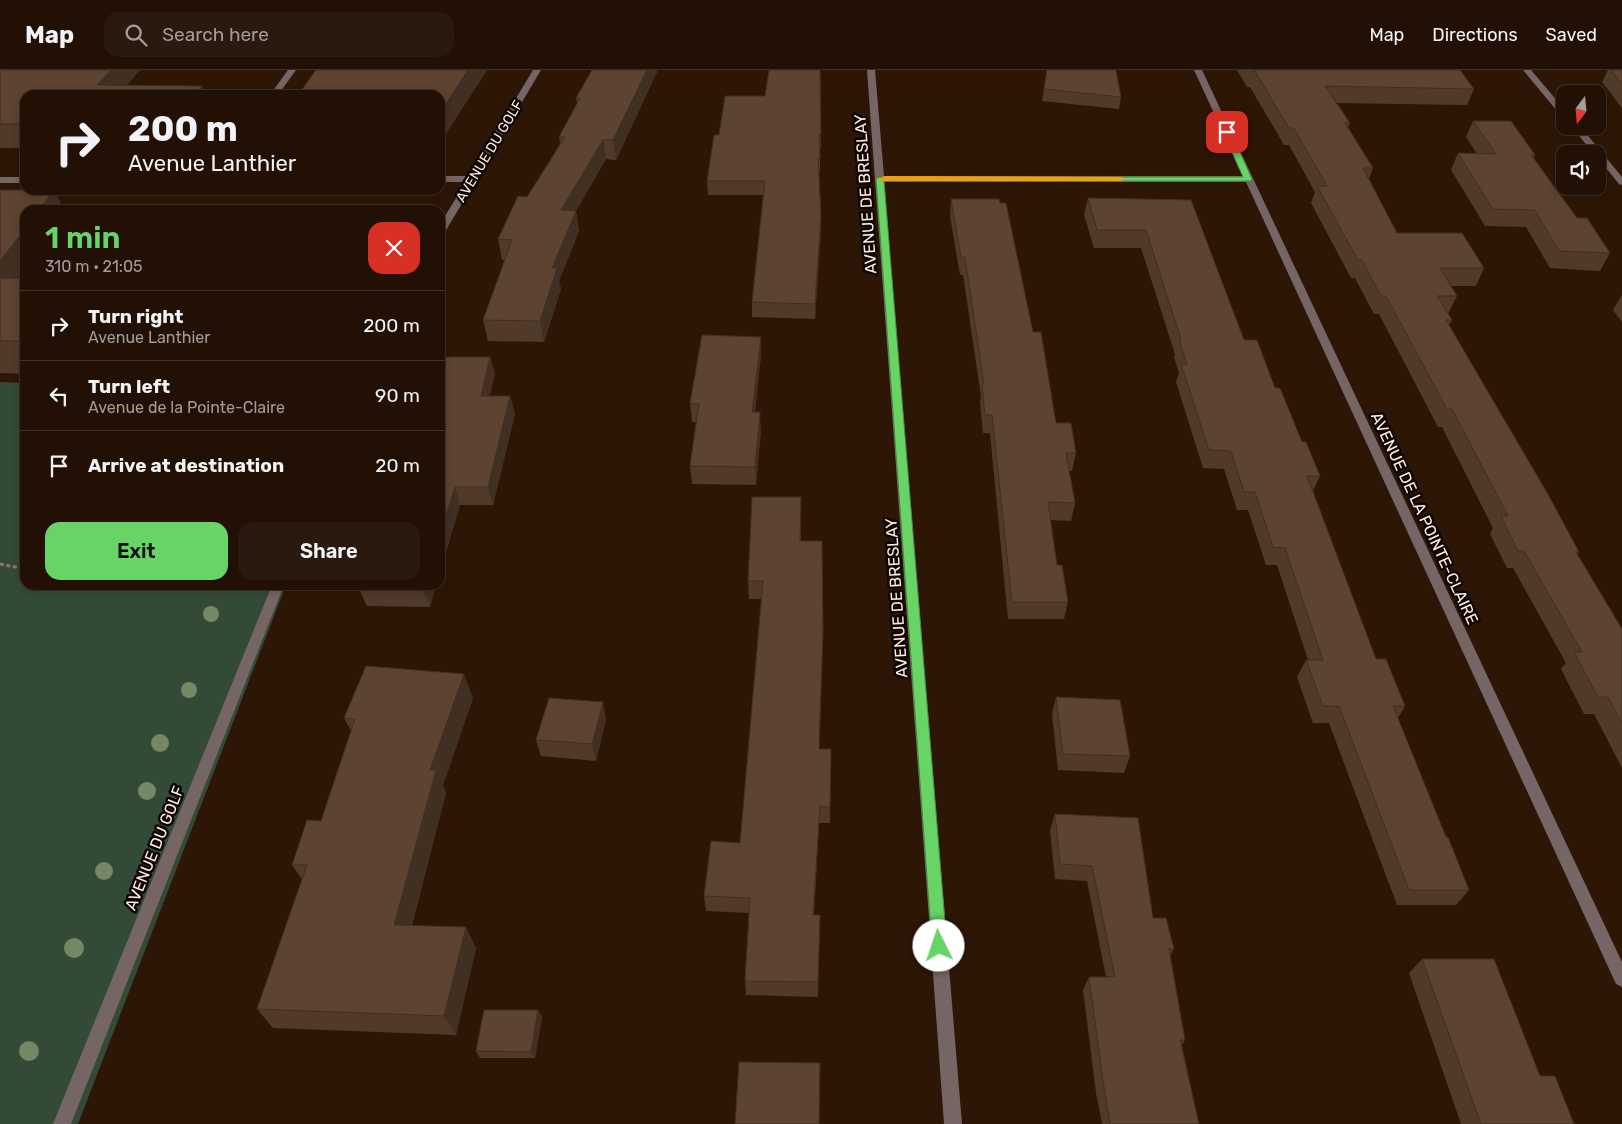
<!DOCTYPE html>
<meta charset="utf-8">
<style>
:root{--surface:#221004;--page:#2a190e;--text:#f1f3f6;--muted:#a29d9a;--line:#3f3026;--accent:#68d465}
body{margin:0;font-family:Rubik,sans-serif;background:var(--page);color:var(--text);height:100vh;display:flex;flex-direction:column;font-size:19px;white-space:nowrap}
*{box-sizing:border-box;margin:0}
p{font-size:16px;color:var(--muted)}
.icon{flex:none;width:28px;height:28px;fill:none;stroke:currentColor;stroke-width:2;stroke-linecap:round;stroke-linejoin:round}
.map{position:relative;flex:1;overflow:hidden}
.sheet{position:absolute;left:20px;top:135px;width:425px;height:385px;display:flex;flex-direction:column;background:var(--surface);border-radius:15px;box-shadow:0 2px 8px #0003,0 0 0 1px var(--line)}
.sheet>*{flex:none}
.hud{position:absolute;left:20px;top:20px;width:425px;height:105px;border-radius:15px;box-shadow:0 2px 8px #0003,0 0 0 1px var(--line);background:#221004;color:var(--text);overflow:hidden}
.needle{width:32px;rotate:196deg}
.fabs{position:absolute;left:1556px;top:15px;display:grid;gap:10px}
.fabs a{display:grid;place-items:center;width:50px;height:50px;border-radius:10px;background:var(--surface);box-shadow:0 2px 8px #0003,0 0 0 1px var(--line);font-size:25px}
.pin{position:absolute;display:grid;place-items:center;width:42px;height:42px;color:#fff;margin:-21px;border-radius:10px;box-shadow:0 2px 8px #0006}
.me{position:absolute;width:55px;margin:-28px;rotate:356deg;stroke-linejoin:round;filter:drop-shadow(0 0 4px #0008)}
.turn{display:flex;align-items:center;gap:18px;height:105px;padding:0 25px;font-size:22px}
.turn .icon{width:65px;height:65px;stroke-width:2.5}
.turn b{display:block;font-size:35px;line-height:42px}
.round{display:grid;place-items:center;flex:none;width:52px;height:52px;border-radius:15px;background:var(--page)}
.overview{display:flex;align-items:center;justify-content:space-between;height:85px;padding:0 25px}
h1{font-size:30px;font-weight:600;line-height:38px;color:var(--accent)}
.action{display:flex;gap:10px;margin-top:auto;padding:10px 25px}
.action a{flex:1;height:58px;border-radius:15px;background:var(--accent);color:#111;font-size:20px;font-weight:600;line-height:58px;text-align:center}
.action a+a{background:var(--page);color:var(--text)}
ul{padding:0;list-style:none}
li{display:flex;align-items:center;gap:15px;height:70px;padding:0 25px;border-top:1px solid var(--line)}
li div{flex:1}
li b{display:block;font-size:19px}
li em{font-style:normal}
header{display:flex;align-items:center;gap:30px;box-sizing:border-box;height:70px;padding:0 25px;background:var(--surface);border-bottom:1px solid var(--line)}
header strong{font-size:24px}
nav{display:flex;gap:28px;margin-inline-start:auto;font-size:18px}
.search{width:350px;height:45px;background:var(--page);display:flex;align-items:center;gap:12px;box-sizing:border-box;padding:0 18px;border-radius:15px;color:var(--muted);font-size:19px}
.map>svg:first-child{display:block}
.green{fill:#334a36}
.lines{fill:none;stroke-linecap:round;stroke-linejoin:round}
.path{stroke:#8c776a;stroke-width:3;stroke-dasharray:4 2.5;stroke-linecap:butt}
.lane{fill:#756564;fill-rule:evenodd}
.street{fill:#756564;fill-rule:evenodd}
.tree{fill:#748866}
.wall{fill:#503a2a}
.shaded-wall{fill:#412f22}
.building{fill:#5d4331;stroke:#412f22}
.route{fill:#68d465;stroke:#448a42}
.slow{fill:#f59e0b}
.labels{text-anchor:middle;stroke-width:5;stroke-linejoin:round;paint-order:stroke}
.far-street-label{font-size:14px;fill:#ffeee4;stroke:#0e0502}
.street-label{font-size:16px;fill:#ffeee4;stroke:#0e0502}
</style>
<header>
<strong>Map</strong>
<div class="search"><svg class="icon" aria-label="search" viewBox="0 0 24 24"><circle cx="10" cy="10" r="6"/><path d="M15 15l6 6"/></svg>Search here</div>
<nav><a>Map</a><a>Directions</a><a>Saved</a></nav>
</header>
<div class="map">
<svg width="1622" height="1054" viewBox="0 0 1622 1054">
<rect width="100%" height="100%" fill="#2d1606"/>
<polygon class="green" points="0,312 25,313 25,515 286,515 78,1054 0,1054"/>
<g class="lines">
<g class="path">
<polyline points="0,494 25,499"/>
<polyline points="85,520 87,515"/>
</g>
<polygon class="lane" points="288,0 296,0 278,25 270,25"/>
<g class="street">
<polygon points="533,0 541,0 445,162 440,165 440,154 466,112 440,112 440,106 469,106"/>
<polygon points="867,0 875,0 884,106 1243,106 1194,0 1202,0 1622,892 1622,917 1616,914 1246,112 884,112 962,1054 944,1054"/>
<polygon points="1523,0 1531,0 1565,40 1565,47 1562,47"/>
<polygon points="1571,56 1580,56 1622,107 1622,115 1619,114 1598,88 1598,84 1594,84"/>
<rect x="0" y="107" width="25" height="6"/>
<polygon points="272,515 284,515 71,1054 53,1054"/>
</g>
</g>
<g class="tree">
<circle cx="211" cy="544" r="8"/>
<circle cx="189" cy="620" r="8"/>
<circle cx="160" cy="673" r="9"/>
<circle cx="147" cy="721" r="9"/>
<circle cx="104" cy="801" r="9"/>
<circle cx="74" cy="878" r="10"/>
<circle cx="29" cy="981" r="10"/>
</g>
<g class="wall">
<polygon points="0,0 140,0 127,15 25,25 25,78 0,78"/>
<polygon points="487,0 445,65 440,64 440,25"/>
<polygon points="592,0 657,0 657,2 616,90 606,89 576,141 579,161 559,211 561,219 544,272 488,271 483,250 505,190 502,190 498,169 527,127 560,74 559,67 577,33 576,28"/>
<polygon points="769,0 820,0 821,78 820,78 820,103 819,103 821,160 815,249 752,247 752,232 763,125 708,125 707,111 719,65 765,26"/>
<polygon points="1047,0 1121,27 1119,39 1042,31"/>
<polygon points="1237,0 1460,0 1474,19 1467,35 1336,33 1350,53 1348,57 1373,98 1369,109 1397,163 1484,198 1476,216 1451,216 1457,226 1448,244 1452,250 1449,255 1579,482 1577,484 1622,559 1622,698 1594,644 1584,644 1561,599 1566,593 1513,498 1507,498 1490,464 1493,458 1442,357 1438,357 1379,244 1374,244 1355,208 1351,208 1311,133 1315,122 1289,75 1284,75 1250,17 1247,17"/>
<polygon points="1608,0 1622,0 1622,38 1602,12"/>
<polygon points="1473,51 1535,85 1534,88 1577,148 1610,183 1600,201 1550,198 1526,157 1485,156 1451,100 1458,83 1477,84 1466,67"/>
<polygon points="0,120 25,140 25,304 0,303"/>
<polygon points="1088,128 1191,130 1244,270 1275,318 1302,372 1320,406 1313,421 1376,589 1405,636 1398,648 1446,767 1469,820 1456,835 1397,835 1329,653 1313,653 1297,607 1306,590 1308,590 1277,495 1266,495 1248,440 1237,440 1224,399 1203,398 1176,312 1179,303 1174,287 1175,284 1141,178 1094,178 1084,145"/>
<polygon points="951,129 1033,262 1056,353 1076,383 1072,401 1069,401 1075,433 1071,451 1050,450 1057,495 1068,532 1064,549 1008,549 990,363 983,363 980,332 981,326 963,205 960,205 950,146"/>
<polygon points="1622,225 1622,252 1613,240"/>
<polygon points="761,285 755,342 761,360 756,415 692,414 690,396 696,352 692,352 690,333"/>
<polygon points="440,287 490,287 495,304 489,326 510,326 515,344 493,435 460,435 440,502"/>
<polygon points="801,427 801,471 819,679 831,679 830,753 819,753 814,845 820,845 818,927 746,925 745,911 749,843 706,841 704,826 740,773 762,529 749,529 748,511"/>
<polygon points="436,515 430,537 367,536 359,519"/>
<polygon points="1056,627 1130,686 1124,703 1058,700 1052,644"/>
<polygon points="473,628 443,715 446,723 412,855 476,878 456,965 273,958 257,939 302,809 292,795 321,751 351,661 344,648"/>
<polygon points="606,649 596,691 541,686 536,670"/>
<polygon points="1055,744 1153,848 1174,879 1170,885 1185,970 1182,975 1199,1054 1102,1054 1096,1023 1083,920 1089,907 1106,907 1087,811 1055,809 1050,760"/>
<polygon points="1422,889 1540,1006 1574,1054 1461,1054 1409,903"/>
<polygon points="542,947 535,988 480,988 476,981"/>
</g>
<g class="shaded-wall">
<polygon points="111,0 140,0 119,25 97,15"/>
<polygon points="468,0 487,0 445,65 440,43"/>
<polygon points="647,0 657,0 657,2 616,90 613,70"/>
<polygon points="202,16 206,25 196,25"/>
<polygon points="603,70 606,89 564,160 561,140"/>
<polygon points="54,120 65,140 39,140"/>
<polygon points="576,141 579,161 559,211 561,219 544,272 540,251 552,198"/>
<polygon points="821,145 821,160 815,249 815,234"/>
<polygon points="25,159 25,216 0,228 0,191"/>
<polygon points="761,267 761,285 753,360 752,342"/>
<polygon points="490,287 495,304 485,344 481,326"/>
<polygon points="510,326 515,344 493,435 488,417"/>
<polygon points="760,342 761,360 756,415 755,397"/>
<polygon points="455,417 460,435 440,502 440,465"/>
<polygon points="425,515 436,515 430,537 423,520"/>
<polygon points="464,604 473,628 443,715 446,723 406,875 394,855 430,700"/>
<polygon points="603,632 606,649 596,691 592,674"/>
<polygon points="820,736 819,753 813,860 813,845"/>
<polygon points="466,857 476,878 456,965 444,946"/>
<polygon points="538,940 542,947 535,988 531,982"/>
</g>
<g class="building">
<polygon points="0,0 111,0 97,15 202,16 196,25 25,25 25,54 0,54"/>
<polygon points="316,0 468,0 440,43 440,25 298,25"/>
<polygon points="592,0 647,0 613,70 603,70 561,140 576,141 552,198 557,198 540,251 483,250 512,170 498,169 518,126 527,127 565,67 559,67 580,28 576,28"/>
<polygon points="769,0 820,0 821,64 819,64 820,88 818,88 821,145 815,234 752,232 765,111 707,111 714,65 719,65 725,26 765,26"/>
<polygon points="1047,0 1116,0 1121,27 1044,19"/>
<polygon points="1251,0 1460,0 1474,19 1325,16 1350,53 1345,53 1373,98 1363,98 1397,163 1462,163 1484,198 1440,198 1457,226 1437,226 1452,250 1446,250 1549,426 1579,482 1576,482 1622,559 1622,653 1608,627 1598,627 1574,582 1582,582 1524,481 1518,481 1501,446 1508,446 1452,339 1447,339 1386,226 1381,226 1362,190 1358,190 1317,116 1327,116 1294,58 1289,58 1255,1 1252,1"/>
<polygon points="1611,0 1622,0 1622,14"/>
<polygon points="1473,51 1511,51 1535,85 1531,85 1577,148 1587,148 1610,183 1559,181 1535,140 1493,139 1458,83 1496,84"/>
<polygon points="0,120 54,120 39,140 25,140 25,159 0,191"/>
<polygon points="1088,128 1191,130 1244,270 1257,270 1275,318 1280,318 1302,372 1306,372 1320,406 1307,406 1376,589 1386,589 1405,636 1393,636 1446,767 1448,767 1469,820 1409,820 1339,636 1323,636 1306,590 1323,590 1285,478 1273,477 1255,422 1244,422 1231,381 1209,380 1181,294 1187,294 1179,269 1181,269 1146,160 1097,160"/>
<polygon points="951,129 999,129 1000,133 1006,133 1033,262 1041,262 1056,353 1071,353 1076,383 1066,383 1075,433 1048,432 1057,495 1062,495 1068,532 1012,532 992,345 985,345 982,314 984,314 965,187 961,187"/>
<rect x="0" y="208" width="25" height="63"/>
<polygon points="702,265 761,267 752,342 760,342 755,397 690,396 699,334 690,333"/>
<polygon points="440,287 490,287 481,326 510,326 488,417 455,417 440,465"/>
<polygon points="752,427 801,427 800,471 822,471 823,563 819,679 831,679 830,737 820,736 813,845 820,845 818,912 745,911 750,828 704,826 711,771 740,773 763,511 748,511"/>
<polygon points="360,515 425,515 423,520 359,519"/>
<polygon points="366,596 464,604 430,700 436,700 394,855 466,857 444,946 257,939 307,795 292,795 307,750 321,751 355,649 344,648"/>
<polygon points="1056,627 1120,630 1130,686 1063,684"/>
<polygon points="549,628 603,632 592,674 536,670"/>
<polygon points="1055,744 1138,748 1153,848 1166,848 1174,879 1169,879 1185,970 1180,970 1199,1054 1110,1054 1103,1011 1089,907 1115,907 1092,796 1060,794"/>
<polygon points="1422,889 1494,889 1540,1006 1555,1006 1574,1054 1481,1054"/>
<polygon points="484,940 538,940 531,982 476,981"/>
<polygon points="739,992 820,993 819,1054 735,1054"/>
</g>
<polygon class="route" points="1224,61 1231,62 1252,109 1251,111 884,111 947,876 944,881 939,883 934,881 932,876 876,109 880,107 1243,107 1223,62"/>
<polygon class="slow" points="884,106 1121,107 1125,109 1121,111 881,111 880,109"/>
<g class="labels">
<g class="far-street-label">
<text transform="translate(489 81) rotate(-59)" y="5">AVENUE DU GOLF</text>
</g>
<g class="street-label">
<text transform="translate(865 124) rotate(-94)" y="6">AVENUE DE BRESLAY</text>
<text transform="translate(1425 448) rotate(65)" y="6">AVENUE DE LA POINTE-CLAIRE</text>
<text transform="translate(896 528) rotate(-94)" y="6">AVENUE DE BRESLAY</text>
<text transform="translate(154 778) rotate(-68)" y="6">AVENUE DU GOLF</text>
</g>
</g>
</svg>
<div class="fabs">
<a><svg class="needle" viewBox="-14 -14 28 28"><path d="M0-13l5 13h-10z" fill="#e53935"/><path d="M0 13l5-13h-10z" fill="#a29d9a"/></svg></a>
<a><svg class="icon" aria-label="sound" viewBox="0 0 24 24"><path d="M4 9h4l5-4v14l-5-4H4zM17 9q2 3 0 6"/></svg></a>
</div>
<div class="pin" style="left:1227px;top:62px;background:#d93025"><svg class="icon" aria-label="arrive" viewBox="0 0 24 24"><path d="M6 21V4h12l-3 4 3 4H6"/></svg></div>
<svg class="me" style="left:939px;top:876px" viewBox="-20 -20 40 40"><circle r="19" fill="#fff"/><path d="M0-13L10 11 0 6-10 11z" fill="#68d465"/></svg>
<div class="hud">
<div class="turn"><svg class="icon" aria-label="right" viewBox="0 0 24 24"><path d="M7 20v-9h11M14 6l5 5-5 5"/></svg><div><b>200 m</b>Avenue Lanthier</div></div>
</div>
<section class="sheet">
<div class="overview"><div><h1>1 min</h1><p>310 m · 21:05</p></div><a class="round" style="background:#d93025;color:#fff"><svg class="icon" aria-label="close" viewBox="0 0 24 24"><path d="M6 6l12 12M18 6L6 18"/></svg></a></div>
<ul>
<li><svg class="icon" aria-label="right" viewBox="0 0 24 24"><path d="M7 20v-9h11M14 6l5 5-5 5"/></svg><div><b>Turn right</b><p>Avenue Lanthier</p></div><em>200 m</em></li>
<li><svg class="icon" aria-label="left" viewBox="0 0 24 24"><path d="M17 20v-9H6M10 6l-5 5 5 5"/></svg><div><b>Turn left</b><p>Avenue de la Pointe-Claire</p></div><em>90 m</em></li>
<li><svg class="icon" aria-label="arrive" viewBox="0 0 24 24"><path d="M6 21V4h12l-3 4 3 4H6"/></svg><div><b>Arrive at destination</b></div><em>20 m</em></li>
</ul>
<div class="action"><a>Exit</a><a>Share</a></div>
</section>
</div>
